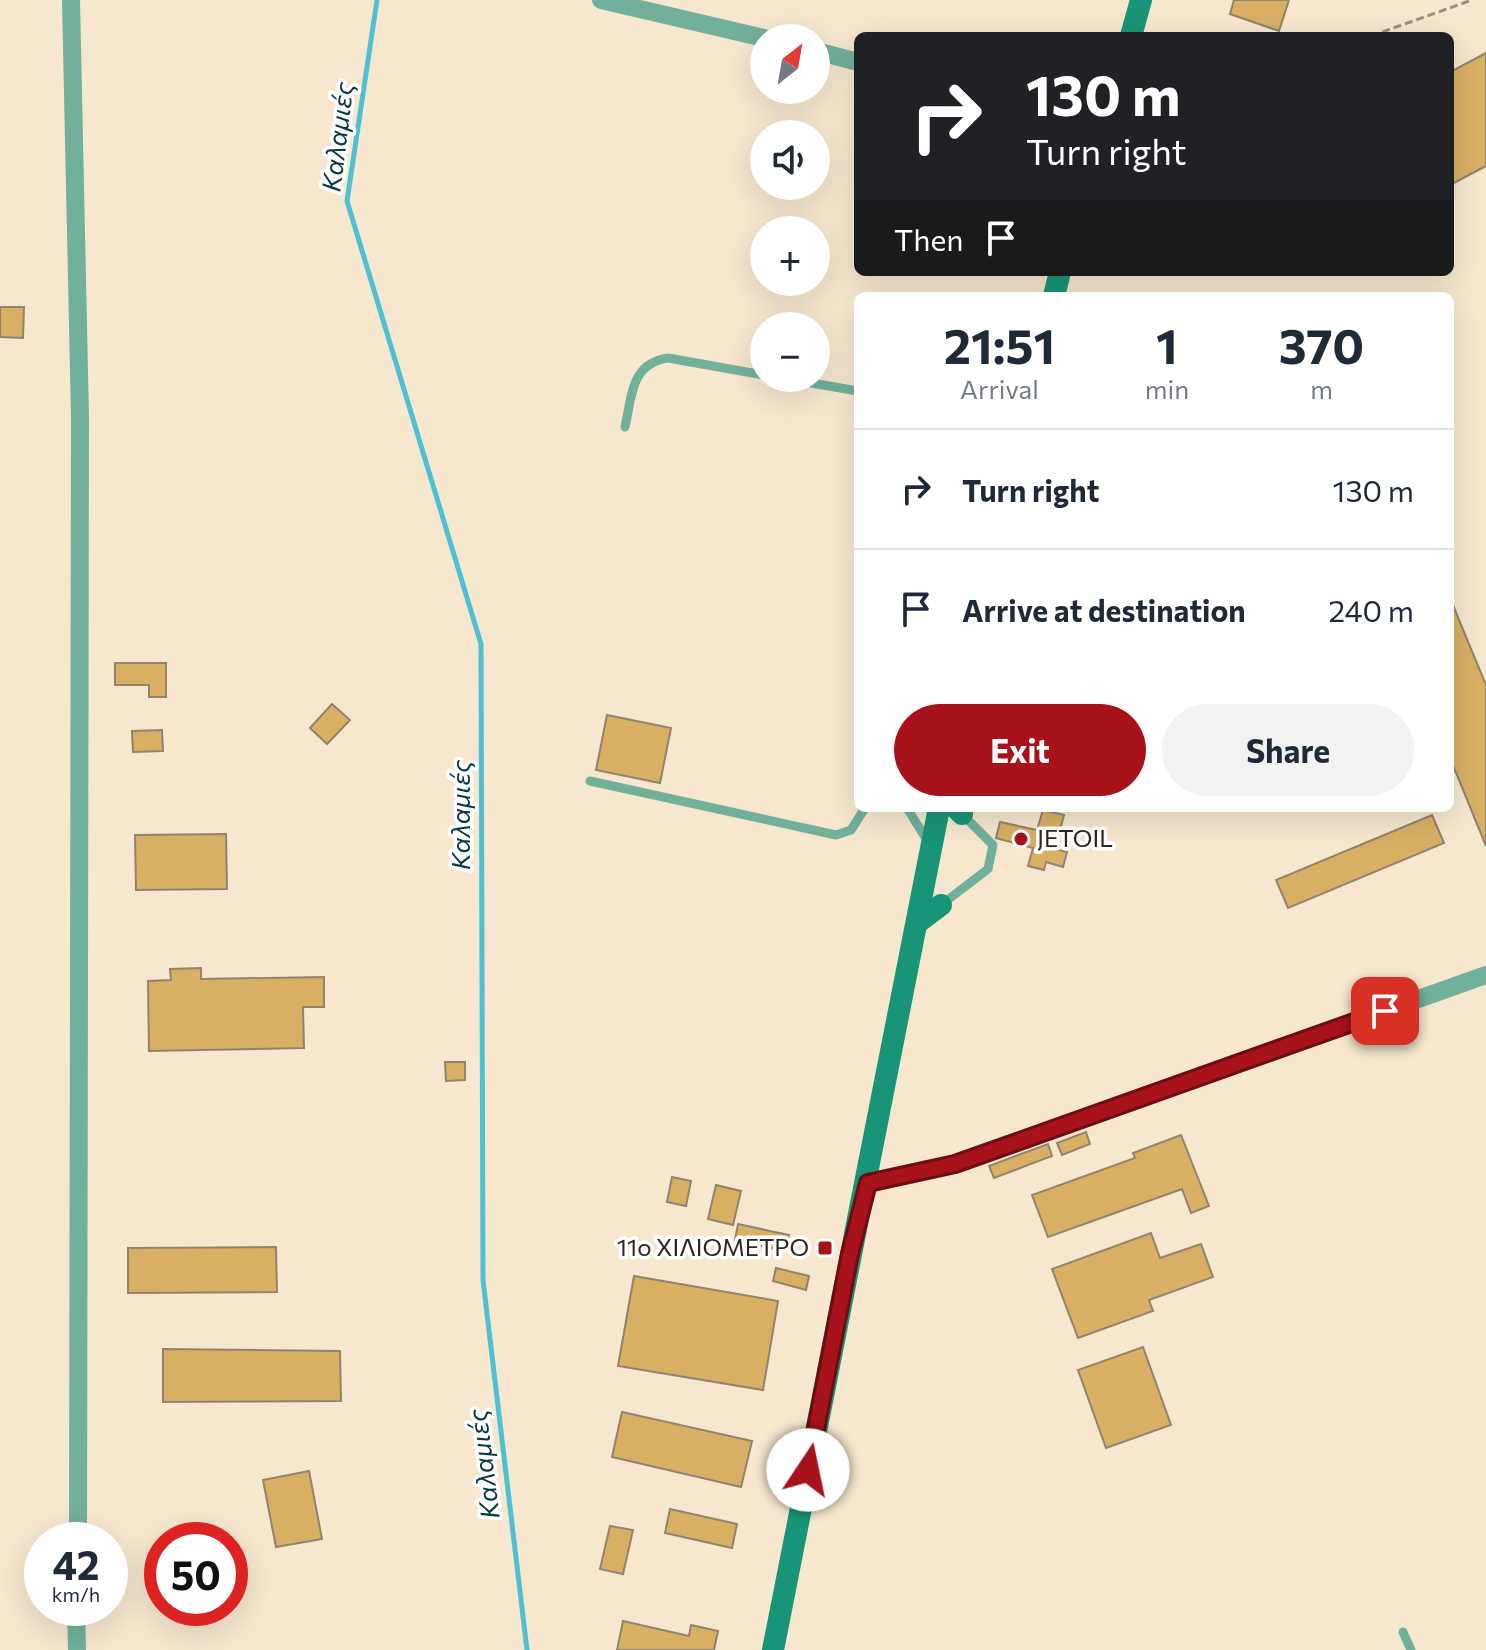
<!DOCTYPE html>
<meta charset="utf-8">
<style>
:root{--surface:#fff;--page:#f2f2f3;--text:#1f2937;--muted:#747a83;--line:#e0e1e3;--accent:#a8121b}
body{margin:0;font-family:Commissioner,sans-serif;background:var(--page);color:var(--text);height:100vh;display:flex;flex-direction:column;font-size:30px;white-space:nowrap}
*{box-sizing:border-box;margin:0}
p{font-size:26px;color:var(--muted)}
.icon{flex:none;width:44px;height:44px;fill:none;stroke:currentColor;stroke-width:2;stroke-linecap:round;stroke-linejoin:round}
.map{position:relative;flex:1;overflow:hidden}
.panel{position:absolute;left:854px;top:292px;width:600px;height:520px;display:flex;flex-direction:column;background:var(--surface);border-radius:12px;box-shadow:0 8px 32px #0002}
.panel>*{flex:none}
.guide{position:absolute;left:854px;top:32px;width:600px;height:244px;border-radius:12px;box-shadow:0 8px 32px #0002;background:#202124;color:#fff;overflow:hidden}
.needle{width:52px;rotate:31deg}
.tools{position:absolute;left:750px;top:24px;display:grid;gap:16px}
.tools a{display:grid;place-items:center;width:80px;height:80px;border-radius:50%;background:var(--surface);box-shadow:0 8px 32px #0002;font-size:40px}
.speed{position:absolute;left:24px;top:1522px;display:flex;gap:16px;font-size:40px;font-weight:700;text-align:center}
.speed>*{display:grid;place-content:center;width:104px;height:104px;border-radius:50%;background:var(--surface);box-shadow:0 8px 32px #0002;line-height:1}
.speed small{font-size:20px;font-weight:400}
.speed .limit{border:12px solid #d22;background:#fff;color:#111}
.pin{position:absolute;display:grid;place-items:center;width:68px;height:68px;color:#fff;margin:-34px;border-radius:16px;box-shadow:0 4px 12px #0006}
.me{position:absolute;width:88px;margin:-44px;rotate:11deg;stroke-linejoin:round;filter:drop-shadow(0 0 6px #0008)}
.turn{display:flex;align-items:center;gap:28px;height:168px;padding:0 40px;font-size:36px}
.turn .icon{width:104px;height:104px;stroke-width:2.5}
.turn b{display:block;font-size:56px;line-height:68px}
.then{display:flex;align-items:center;height:76px;padding:0 40px;background:#0003;gap:16px;font-size:30px}
.eta{display:flex;justify-content:space-evenly;align-items:center;height:136px;text-align:center}
.eta b{font-size:48px;font-weight:700;line-height:56px}
.cta{display:flex;gap:16px;margin-top:auto;padding:16px 40px}
.cta a{flex:1;height:92px;border-radius:48px;background:var(--accent);color:#fff;font-size:32px;font-weight:700;line-height:92px;text-align:center}
.cta a+a{background:var(--page);color:var(--text)}
ul{padding:0;list-style:none}
li{display:flex;align-items:center;gap:24px;height:120px;padding:0 40px;border-top:2px solid var(--line)}
li div{flex:1}
li b{display:block;font-size:30px}
li em{font-style:normal}
.map>svg:first-child{display:block}
.lines{fill:none;stroke-linecap:round;stroke-linejoin:round}
.stream{stroke:#4ec0d4;stroke-width:5}
.building{fill:#d9af64;stroke:#91836d;stroke-width:2}
.path{stroke:#9b907e;stroke-width:3;stroke-dasharray:8 4;stroke-linecap:butt}
.service{stroke:#71b19c;stroke-width:9}
.minor{stroke:#71b19c;stroke-width:18}
.secondary{stroke:#189576;stroke-width:22}
.route-casing{stroke:#6d0c12;stroke-width:20}
.route{stroke:#a8121b;stroke-width:14}
.poi-dot{fill:#a8121b;stroke:#fff;stroke-width:3}
.labels{text-anchor:middle;stroke-width:7;stroke-linejoin:round;paint-order:stroke}
.poi-label{font-size:24px;fill:#2c261d;stroke:#fff;text-anchor:start}
.water-label{font-size:26px;font-style:italic;fill:#043b43;stroke:#fff}
</style>
<div class="map">
<svg width="1486" height="1650" viewBox="0 0 1486 1650">
<rect width="100%" height="100%" fill="#f6e7ce"/>
<g class="lines">
<polyline class="stream" points="377,0 347,201 481,644 483,1280 527,1650"/>
</g>
<g class="building">
<polygon points="1234,0 1289,0 1279,31 1230,14"/>
<polygon points="1486,53 1486,166 1450,185 1450,72"/>
<polygon points="0,307 24,307 23,338 0,337"/>
<polygon points="1450,598 1486,685 1486,846 1450,758"/>
<polygon points="115,663 166,663 166,697 149,697 149,685 115,685"/>
<polygon points="332,704 350,720 327,744 310,728"/>
<polygon points="607,715 671,728 660,783 596,770"/>
<polygon points="162,730 163,751 133,752 132,731"/>
<polygon points="1043,810 1064,815 1055,849 1067,852 1063,867 1046,862 1044,870 1028,866 1033,848 996,838 1000,822 1037,830"/>
<polygon points="1432,815 1444,843 1288,908 1276,880"/>
<polygon points="226,834 227,889 136,890 135,835"/>
<polygon points="201,968 201,979 324,977 324,1007 303,1007 304,1048 149,1051 148,981 171,980 170,969"/>
<polygon points="445,1062 465,1062 465,1080 446,1081"/>
<polygon points="1086,1132 1090,1144 1062,1155 1057,1143"/>
<polygon points="1181,1135 1209,1206 1191,1213 1182,1189 1048,1237 1032,1195 1135,1158 1133,1153"/>
<polygon points="1048,1144 1052,1156 994,1178 989,1166"/>
<polygon points="672,1177 691,1181 686,1206 667,1202"/>
<polygon points="716,1185 741,1191 733,1225 708,1219"/>
<polygon points="738,1224 789,1235 785,1251 735,1240"/>
<polygon points="1151,1233 1160,1258 1201,1244 1213,1277 1149,1300 1153,1311 1078,1338 1052,1269"/>
<polygon points="276,1247 277,1292 128,1293 128,1248"/>
<polygon points="776,1268 809,1276 806,1290 773,1281"/>
<polygon points="634,1276 778,1301 763,1390 618,1366"/>
<polygon points="1143,1347 1171,1425 1106,1448 1078,1370"/>
<polygon points="163,1349 340,1351 341,1401 163,1402"/>
<polygon points="622,1412 752,1441 741,1487 612,1457"/>
<polygon points="309,1471 322,1539 276,1547 263,1480"/>
<polygon points="670,1509 737,1524 732,1548 665,1533"/>
<polygon points="610,1526 633,1530 623,1574 600,1569"/>
<polygon points="623,1621 689,1636 691,1625 718,1631 714,1650 617,1650"/>
</g>
<g class="lines">
<polyline class="path" points="1371,36 1472,0"/>
<g class="service">
<polyline points="782,378 858,391"/>
<path d="M 625,427 C 632,396 631,363 668,358 L 764,375"/>
<polyline points="590,781 836,835 851,830 865,808"/>
<polyline points="907,808 928,842"/>
<polyline points="941,905 988,869 993,845 962,814"/>
<polyline points="1403,1632 1411,1650"/>
</g>
<g class="minor">
<polyline points="71,0 80,418 78,1540"/>
<polyline points="601,0 764,38"/>
<polyline points="816,51 858,62"/>
<polyline points="868,1183 955,1164 1486,975"/>
<polyline points="76,1608 77,1650"/>
</g>
<g class="secondary">
<polyline points="1131,36 1141,0"/>
<polyline points="1054,296 1060,272"/>
<polyline points="956,808 962,814"/>
<polyline points="917,923 941,905"/>
<polyline points="773,1650 939,808"/>
</g>
</g>
<g class="lines">
<g class="route-casing">
<polyline id="route" points="808,1470 850,1254 868,1183 955,1164 1385,1011"/>
</g>
<use href="#route" class="route"/>
</g>
<g class="poi-dot">
<circle cx="1021" cy="839" r="8"/>
<rect x="817" y="1240" width="16" height="16" rx="4"/>
</g>
<g class="labels">
<g class="poi-label">
<text x="1037" y="847">JETOIL</text>
<text x="809" y="1256" text-anchor="end">11ο ΧΙΛΙΟΜΕΤΡΟ</text>
</g>
<g class="water-label">
<text transform="translate(338 137) rotate(-83)" y="9">Καλαμιές</text>
<text transform="translate(461 815) rotate(-90)" y="9">Καλαμιές</text>
<text transform="translate(484 1464) rotate(-97)" y="9">Καλαμιές</text>
</g>
</g>
</svg>
<div class="tools">
<a><svg class="needle" viewBox="-14 -14 28 28"><path d="M0-13l5 13h-10z" fill="#e53935"/><path d="M0 13l5-13h-10z" fill="#747a83"/></svg></a>
<a><svg class="icon" aria-label="sound" viewBox="0 0 24 24"><path d="M4 9h4l5-4v14l-5-4H4zM17 9q2 3 0 6"/></svg></a>
<a>+</a>
<a>−</a>
</div>
<div class="speed"><div>42<small>km/h</small></div><div class="limit">50</div></div>
<div class="pin" style="left:1385px;top:1011px;background:#d93025"><svg class="icon" aria-label="arrive" viewBox="0 0 24 24"><path d="M6 21V4h12l-3 4 3 4H6"/></svg></div>
<svg class="me" style="left:808px;top:1470px" viewBox="-20 -20 40 40"><circle r="19" fill="#fff"/><path d="M0-13L10 11 0 6-10 11z" fill="#a8121b"/></svg>
<div class="guide">
<div class="turn"><svg class="icon" aria-label="right" viewBox="0 0 24 24"><path d="M7 20v-9h11M14 6l5 5-5 5"/></svg><div><b>130 m</b>Turn right</div></div>
<div class="then">Then<svg class="icon" aria-label="arrive" viewBox="0 0 24 24"><path d="M6 21V4h12l-3 4 3 4H6"/></svg></div>
</div>
<section class="panel">
<div class="eta">
<div><b>21:51</b><p>Arrival</p></div>
<div><b>1</b><p>min</p></div>
<div><b>370</b><p>m</p></div>
</div>
<ul>
<li><svg class="icon" aria-label="right" viewBox="0 0 24 24"><path d="M7 20v-9h11M14 6l5 5-5 5"/></svg><div><b>Turn right</b></div><em>130 m</em></li>
<li><svg class="icon" aria-label="arrive" viewBox="0 0 24 24"><path d="M6 21V4h12l-3 4 3 4H6"/></svg><div><b>Arrive at destination</b></div><em>240 m</em></li>
</ul>
<div class="cta"><a>Exit</a><a>Share</a></div>
</section>
</div>
